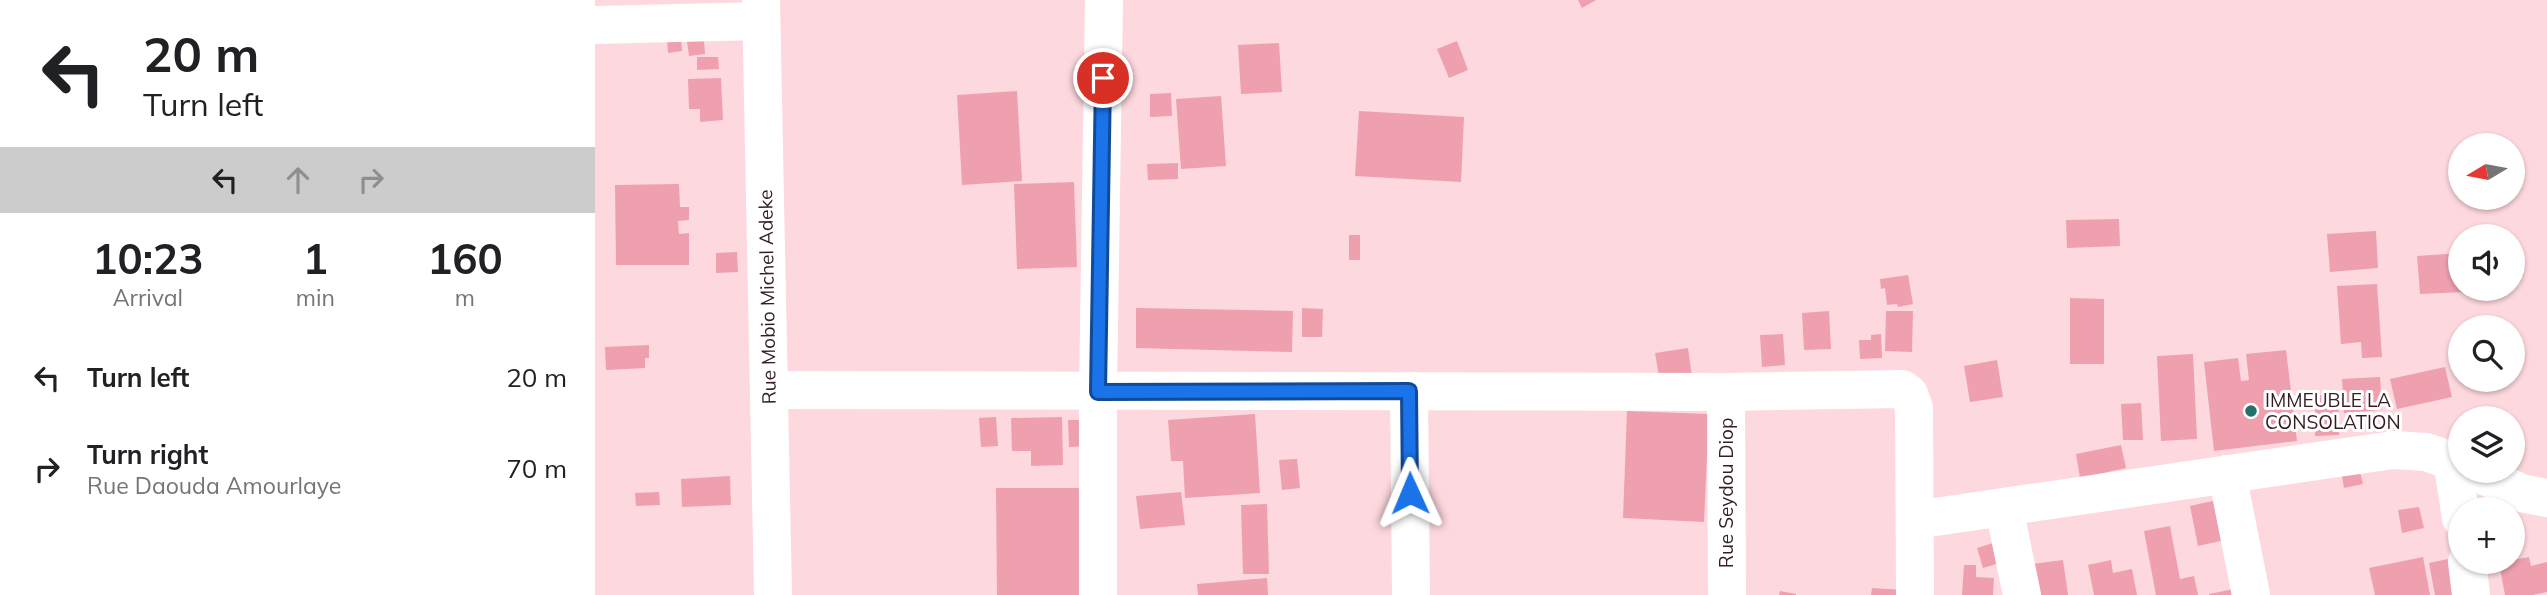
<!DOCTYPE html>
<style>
:root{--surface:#fff;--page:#f6f6f6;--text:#202124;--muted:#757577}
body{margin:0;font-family:Mulish,sans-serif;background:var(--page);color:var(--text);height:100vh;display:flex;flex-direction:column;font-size:26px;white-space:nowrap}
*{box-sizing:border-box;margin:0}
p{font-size:23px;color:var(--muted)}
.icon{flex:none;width:38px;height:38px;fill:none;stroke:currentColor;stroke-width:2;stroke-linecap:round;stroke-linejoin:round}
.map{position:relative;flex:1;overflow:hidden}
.side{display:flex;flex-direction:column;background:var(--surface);width:595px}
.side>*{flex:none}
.banner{background:#fff;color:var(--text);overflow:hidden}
.needle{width:46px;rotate:260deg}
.tools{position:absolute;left:1853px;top:133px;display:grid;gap:14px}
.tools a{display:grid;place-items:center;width:77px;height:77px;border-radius:50%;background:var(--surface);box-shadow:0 2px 5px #0004;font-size:35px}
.pin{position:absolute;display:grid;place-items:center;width:60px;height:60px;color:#fff;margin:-30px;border:4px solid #fff;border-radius:50%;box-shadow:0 2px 7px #0007}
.me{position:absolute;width:77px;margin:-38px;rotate:359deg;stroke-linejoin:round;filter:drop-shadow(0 0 5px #0008)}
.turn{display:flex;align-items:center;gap:24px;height:147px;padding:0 28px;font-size:32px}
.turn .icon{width:91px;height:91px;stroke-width:2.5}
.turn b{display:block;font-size:49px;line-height:60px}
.lanes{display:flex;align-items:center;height:66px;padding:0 28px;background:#0003;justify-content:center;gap:35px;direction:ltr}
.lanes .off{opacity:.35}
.eta{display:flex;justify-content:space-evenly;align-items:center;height:119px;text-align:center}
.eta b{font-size:42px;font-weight:700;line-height:49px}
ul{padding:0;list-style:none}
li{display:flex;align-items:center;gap:21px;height:91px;padding:0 28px}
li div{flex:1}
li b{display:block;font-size:26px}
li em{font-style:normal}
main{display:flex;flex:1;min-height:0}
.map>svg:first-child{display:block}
.building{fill:#eea0af}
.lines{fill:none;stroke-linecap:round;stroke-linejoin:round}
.minor{stroke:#fff;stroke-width:38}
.route-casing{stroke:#114b97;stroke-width:18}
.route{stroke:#1a73e8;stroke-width:12}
.poi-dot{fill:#277069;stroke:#fff;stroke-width:2.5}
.labels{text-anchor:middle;stroke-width:6;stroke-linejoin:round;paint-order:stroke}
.street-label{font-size:19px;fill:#341e22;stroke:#fff}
.poi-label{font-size:19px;fill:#341e22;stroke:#fff;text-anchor:start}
</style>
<main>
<section class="side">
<div class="banner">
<div class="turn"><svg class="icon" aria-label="left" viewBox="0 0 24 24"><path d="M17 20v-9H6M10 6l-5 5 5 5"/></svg><div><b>20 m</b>Turn left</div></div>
<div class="lanes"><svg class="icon" aria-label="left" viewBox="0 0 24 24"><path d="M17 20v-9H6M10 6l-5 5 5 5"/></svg><svg class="icon off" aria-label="ahead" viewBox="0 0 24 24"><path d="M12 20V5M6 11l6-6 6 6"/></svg><svg class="icon off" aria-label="right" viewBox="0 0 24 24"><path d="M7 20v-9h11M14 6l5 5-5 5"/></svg></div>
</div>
<div class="eta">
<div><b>10:23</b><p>Arrival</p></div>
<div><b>1</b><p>min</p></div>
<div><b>160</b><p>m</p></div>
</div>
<ul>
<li><svg class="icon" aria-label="left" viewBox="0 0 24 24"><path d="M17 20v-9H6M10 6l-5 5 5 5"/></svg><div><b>Turn left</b></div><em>20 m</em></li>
<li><svg class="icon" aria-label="right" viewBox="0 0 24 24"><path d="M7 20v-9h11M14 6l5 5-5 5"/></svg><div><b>Turn right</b><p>Rue Daouda Amourlaye</p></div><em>70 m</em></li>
</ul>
</section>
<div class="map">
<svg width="1952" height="595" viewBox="0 0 1952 595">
<rect width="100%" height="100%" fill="#fdd8de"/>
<g class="building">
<polygon points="983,0 1001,0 987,8"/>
<polygon points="86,37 87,51 73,53 72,38"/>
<polygon points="109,40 110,54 94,56 92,41"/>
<polygon points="862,41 873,70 854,78 842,49"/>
<polygon points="684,43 687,92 646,94 643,45"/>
<polygon points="102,57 123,57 124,69 102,70"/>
<polygon points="126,78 128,120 105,122 105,109 94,109 93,79"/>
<polygon points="422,91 427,181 367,185 362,95"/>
<polygon points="576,93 577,116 555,117 555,94"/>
<polygon points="626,96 631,166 586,169 581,99"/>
<polygon points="764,111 869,117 866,182 760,176"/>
<polygon points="583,163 583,179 553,180 552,164"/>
<polygon points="479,182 482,267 422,269 419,184"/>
<polygon points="84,184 85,207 94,207 94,220 83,221 84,234 94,233 94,265 21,265 20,185"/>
<polygon points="1524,219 1525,246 1472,248 1471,220"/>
<polygon points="1781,231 1783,268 1735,272 1732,234"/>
<rect x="754" y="235" width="11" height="25"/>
<polygon points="142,252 143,272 121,273 121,253"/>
<polygon points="1866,253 1866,289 1870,289 1870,292 1825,294 1822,256"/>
<polygon points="1313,275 1318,304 1303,307 1302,304 1292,305 1290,288 1286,289 1285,279"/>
<polygon points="1782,284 1787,357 1767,358 1766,342 1746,344 1742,286"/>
<polygon points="1475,298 1509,299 1509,364 1475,364"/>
<polygon points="541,308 698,311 697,352 541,348"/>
<polygon points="707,308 728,309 727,337 707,337"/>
<polygon points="1234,311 1236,349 1209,350 1207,313"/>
<polygon points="1291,311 1318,311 1317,352 1290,351"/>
<polygon points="1188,334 1190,365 1167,367 1165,335"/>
<polygon points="1286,334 1287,358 1265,359 1264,340 1276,340 1276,335"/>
<polygon points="54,345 54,358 50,358 50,368 11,370 10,347"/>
<polygon points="1093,348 1097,377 1065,382 1060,353"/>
<polygon points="1691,350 1702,441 1619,451 1609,362 1643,358 1646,381 1654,380 1651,354"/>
<polygon points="1598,354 1602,439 1566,441 1562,356"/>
<polygon points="1402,360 1408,397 1375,402 1369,366"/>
<polygon points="1850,367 1857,397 1802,409 1795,379"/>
<polygon points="1785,377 1787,410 1749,413 1747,379"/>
<polygon points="1720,395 1743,395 1744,435 1720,436"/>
<polygon points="1546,403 1548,440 1528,440 1526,404"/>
<polygon points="1032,411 1114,414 1109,522 1028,518"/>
<polygon points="660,414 665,493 590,498 588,461 576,461 573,420"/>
<polygon points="401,417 403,446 386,447 384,418"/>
<polygon points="467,417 468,465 436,466 436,451 417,451 416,418"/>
<polygon points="473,420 492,420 493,446 474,447"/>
<polygon points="1526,445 1531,468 1485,478 1481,454"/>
<polygon points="702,459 705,488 687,490 684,460"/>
<polygon points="1764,468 1768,484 1749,488 1746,471"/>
<polygon points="135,476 136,505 87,507 86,479"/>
<polygon points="401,488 492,488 494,595 402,595"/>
<polygon points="64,492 65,505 41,506 40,493"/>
<polygon points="586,492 590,525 545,529 541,496"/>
<polygon points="1631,498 1639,538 1603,546 1595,506"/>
<polygon points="672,504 674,574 648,574 646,505"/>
<polygon points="1824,507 1829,528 1807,533 1803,510"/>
<polygon points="1575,526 1585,579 1599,576 1603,595 1561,595 1549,531"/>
<polygon points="1405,541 1411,561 1388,568 1382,548"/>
<polygon points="1828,557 1835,595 1780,595 1774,568"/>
<polygon points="1934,557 1936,566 1952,562 1952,592 1938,595 1910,595 1904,563 1918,562 1918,560"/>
<polygon points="1853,559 1860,595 1840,595 1834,563"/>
<polygon points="1468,560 1473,595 1442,595 1437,564"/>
<polygon points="1516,560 1518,573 1537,569 1542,595 1499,595 1493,565"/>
<polygon points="1369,565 1381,565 1381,577 1399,578 1398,595 1367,595"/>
<polygon points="672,578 673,595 603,595 602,584"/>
<polygon points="1649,587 1651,595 1614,595 1614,594"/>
<polygon points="1277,588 1309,590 1308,595 1276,595"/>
<polygon points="1185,591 1201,594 1201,595 1184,595"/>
</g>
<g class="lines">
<g class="minor">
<polyline points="166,0 178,595"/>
<polyline points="0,25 166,21"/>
<polyline points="174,390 1131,392 1307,389 1314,394 1319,408 1320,595"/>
<polyline points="814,391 816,595"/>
<polyline points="1131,392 1132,595"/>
<polyline points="1857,460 1866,518"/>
<polyline points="1879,471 1926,493 1952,498"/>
<polyline points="1632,474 1656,595"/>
<polyline points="1409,508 1427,595"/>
<polyline points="1320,520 1798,450 1831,452 1866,464"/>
<polyline points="1872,562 1876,595"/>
<polyline points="503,595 503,392 509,0"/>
</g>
</g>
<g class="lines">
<g class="route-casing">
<polyline id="route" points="508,78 503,392 814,391 815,493"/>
</g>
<use href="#route" class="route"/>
</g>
<circle class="poi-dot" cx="1656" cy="411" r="7"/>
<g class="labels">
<g class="street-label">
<text transform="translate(172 297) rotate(-91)" y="7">Rue Mobio Michel Adeke</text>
<text transform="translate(1131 493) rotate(-90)" y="7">Rue Seydou Diop</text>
</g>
<g class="poi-label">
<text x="1670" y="407">IMMEUBLE LA<tspan x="1670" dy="22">CONSOLATION</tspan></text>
</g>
</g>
</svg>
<div class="tools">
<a><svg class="needle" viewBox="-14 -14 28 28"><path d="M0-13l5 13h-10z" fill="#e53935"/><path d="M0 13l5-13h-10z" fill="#757577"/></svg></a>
<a><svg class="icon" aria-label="sound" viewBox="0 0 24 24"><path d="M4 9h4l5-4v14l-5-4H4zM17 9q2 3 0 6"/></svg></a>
<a><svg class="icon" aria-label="search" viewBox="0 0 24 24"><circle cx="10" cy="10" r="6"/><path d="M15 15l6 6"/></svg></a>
<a><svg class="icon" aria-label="layers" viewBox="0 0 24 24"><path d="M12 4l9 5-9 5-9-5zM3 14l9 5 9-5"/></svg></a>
<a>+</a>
</div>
<div class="pin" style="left:508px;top:78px;background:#d93025"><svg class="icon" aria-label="arrive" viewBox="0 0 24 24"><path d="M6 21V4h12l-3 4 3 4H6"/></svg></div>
<svg class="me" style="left:815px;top:493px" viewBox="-20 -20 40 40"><path d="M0-17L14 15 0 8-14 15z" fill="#1a73e8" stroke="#fff" stroke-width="4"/></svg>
</div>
</main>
